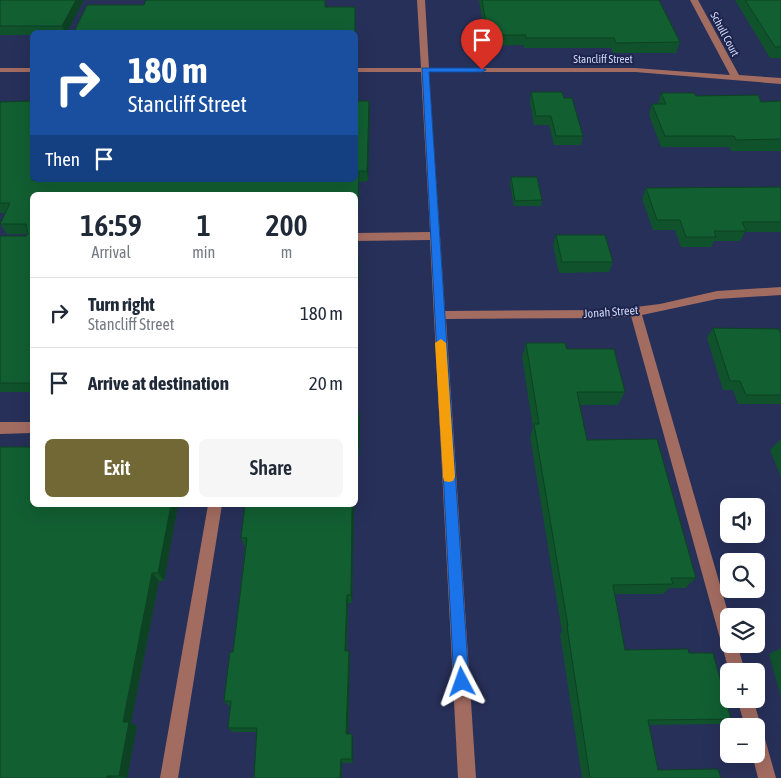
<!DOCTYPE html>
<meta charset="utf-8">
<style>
:root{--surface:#fff;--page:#f6f6f7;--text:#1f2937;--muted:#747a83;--line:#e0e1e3;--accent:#726836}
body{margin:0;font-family:"Asap Condensed",sans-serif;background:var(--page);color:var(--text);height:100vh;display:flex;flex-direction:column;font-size:19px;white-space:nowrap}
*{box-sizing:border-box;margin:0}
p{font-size:16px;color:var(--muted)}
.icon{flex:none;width:28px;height:28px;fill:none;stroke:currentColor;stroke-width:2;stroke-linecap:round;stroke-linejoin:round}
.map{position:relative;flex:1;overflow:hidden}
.side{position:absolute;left:30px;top:192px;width:328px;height:315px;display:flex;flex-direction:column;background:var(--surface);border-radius:8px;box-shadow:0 5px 20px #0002}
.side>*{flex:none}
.banner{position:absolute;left:30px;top:30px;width:328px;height:152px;border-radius:8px;box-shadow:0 5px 20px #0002;background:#1a4fa0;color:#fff;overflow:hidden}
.buttons{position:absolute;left:720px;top:498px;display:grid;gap:10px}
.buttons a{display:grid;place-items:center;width:45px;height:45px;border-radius:8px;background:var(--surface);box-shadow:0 5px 20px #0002;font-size:25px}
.pin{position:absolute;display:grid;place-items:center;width:42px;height:42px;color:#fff;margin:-51px -21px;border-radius:50% 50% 50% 0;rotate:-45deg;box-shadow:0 0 5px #0007}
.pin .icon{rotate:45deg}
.me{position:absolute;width:55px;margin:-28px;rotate:356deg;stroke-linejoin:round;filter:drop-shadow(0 0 4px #0008)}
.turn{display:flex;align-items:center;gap:18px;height:105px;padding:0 15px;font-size:22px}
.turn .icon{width:65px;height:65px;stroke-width:2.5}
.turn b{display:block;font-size:35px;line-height:42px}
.then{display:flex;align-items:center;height:48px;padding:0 15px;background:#0003;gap:10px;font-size:19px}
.eta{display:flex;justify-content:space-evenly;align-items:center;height:85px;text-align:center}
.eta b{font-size:30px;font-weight:600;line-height:35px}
.cta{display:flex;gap:10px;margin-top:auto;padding:10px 15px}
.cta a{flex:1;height:58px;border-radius:8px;background:var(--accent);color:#fff;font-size:20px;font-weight:600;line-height:58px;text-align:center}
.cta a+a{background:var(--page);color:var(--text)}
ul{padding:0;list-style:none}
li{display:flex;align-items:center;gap:15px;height:70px;padding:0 15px;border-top:1px solid var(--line)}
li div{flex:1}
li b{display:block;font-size:19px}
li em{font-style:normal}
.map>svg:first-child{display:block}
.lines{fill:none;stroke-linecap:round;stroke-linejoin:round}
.minor{fill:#a36c61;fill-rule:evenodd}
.wall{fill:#0f522b}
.shaded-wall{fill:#0d4223}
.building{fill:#125f32;stroke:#0d4223}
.route{fill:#1a73e8;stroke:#114b97}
.slow{fill:#f59e0b}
.labels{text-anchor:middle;stroke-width:4;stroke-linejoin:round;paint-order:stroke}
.far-street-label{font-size:11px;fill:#cfd7f2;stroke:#1d254e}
.street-label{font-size:12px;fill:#cfd7f2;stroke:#1d254e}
</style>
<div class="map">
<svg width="781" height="778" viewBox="0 0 781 778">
<rect width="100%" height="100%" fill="#273059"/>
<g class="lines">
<g class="minor">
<polygon points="417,0 425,0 429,68 635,68 730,75 690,0 698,0 739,75 781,78 781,84 635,72 429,72 445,311 611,310 660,304 717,291 781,287 781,295 717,299 642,315 729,616 729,644 737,644 745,671 729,671 631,316 611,318 446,319 476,778 458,778 430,240 355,241 355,233 430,232 421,72 355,72 355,68 421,68"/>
<rect x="0" y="68" width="32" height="4"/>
<polygon points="0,422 32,422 32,433 0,434"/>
<polygon points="208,505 222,505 178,778 160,778"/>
<polygon points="737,699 753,699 761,726 759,732 762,733 765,739 776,778 758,778 752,754 756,754 756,726 745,726"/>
</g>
</g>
<g class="wall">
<polygon points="0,0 84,0 67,32 32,32 32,35 0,35"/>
<polygon points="479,0 659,0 680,42 676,53 613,53 611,48 524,48 524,45 487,46"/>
<polygon points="735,0 781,0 781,58 770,58"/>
<polygon points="326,7 355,7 355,46 355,32 74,32"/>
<polygon points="531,92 564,98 583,136 581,145 554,145 549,125 534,125 530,102"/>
<polygon points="661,93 761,102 781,101 781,151 731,151 729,147 661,147 649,115 652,104 658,104"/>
<polygon points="369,101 368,181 359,182 358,213 355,213 355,195 32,195 32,392 0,392 0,236 26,236 27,234 7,234 0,224 5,213 0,213 0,102"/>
<polygon points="511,177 542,200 541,206 514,206 510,183"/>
<polygon points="781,187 781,232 745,232 740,241 714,241 711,247 681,247 675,230 653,230 642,199 646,188"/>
<polygon points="556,235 613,262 609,272 559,273 553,245"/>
<polygon points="355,258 358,258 359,268 357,308 355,308"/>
<polygon points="713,328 781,334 781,404 738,404 733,390 723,390 707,338"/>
<polygon points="526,343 567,349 625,392 618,405 580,405 587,440 696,578 685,588 670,588 663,594 615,594 625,650 689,653 731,719 719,724 649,725 658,770 721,778 582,778 560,634 562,632 530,437 533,428 522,357"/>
<polygon points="355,412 360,423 359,455 355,455"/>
<polygon points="780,440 781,440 781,477 770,450"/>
<polygon points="32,505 178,505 164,581 159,581 131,723 137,726 127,778 0,778"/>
<polygon points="354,507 352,603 348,603 347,651 349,651 350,657 348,734 353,738 353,763 342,763 257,732 233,732 228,728 231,706 229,706 224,701 233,652 245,547 241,538"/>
<polygon points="781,648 781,697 769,654"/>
</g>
<g class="shaded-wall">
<polygon points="76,0 84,0 67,32 65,32 62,26"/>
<polygon points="369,101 370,111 368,181 367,171"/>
<polygon points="358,258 359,268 357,308 357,298"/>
<polygon points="359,412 360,423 359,455 358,444"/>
<polygon points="171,505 178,505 164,581 158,573"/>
<polygon points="352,505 353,505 354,507 352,603 351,595"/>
<polygon points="152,573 159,581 131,723 137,726 127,778 126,778 119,776 123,722"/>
<polygon points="347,595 348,603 346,657 345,651"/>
<polygon points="349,651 350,657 348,738 346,734"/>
<polygon points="352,734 353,738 353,763 352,759"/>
<polygon points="341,759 342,763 342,778 340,778"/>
<polygon points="107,776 115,778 107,778"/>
</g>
<g class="building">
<polygon points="0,0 76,0 62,26 0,26"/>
<polygon points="146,0 325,0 325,7 355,7 355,32 180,32 180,31 74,32 87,5 144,5"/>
<polygon points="482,0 659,0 680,42 616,43 614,38 526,38 526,35 488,35"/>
<polygon points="745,0 781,0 781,47 775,47"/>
<polygon points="531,92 562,92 564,98 572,98 583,136 556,136 551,116 536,116"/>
<polygon points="661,93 694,93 696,96 758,95 761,102 781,101 781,139 736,140 734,136 665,136 652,104 666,104"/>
<polygon points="32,101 32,180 355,180 355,101 369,101 367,171 359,171 358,203 355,203 355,195 32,195 32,383 0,383 0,236 26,236 28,234 26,224 0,224 10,203 0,203 0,102"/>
<polygon points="511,177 537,177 542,200 515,201"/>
<polygon points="781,187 781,222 742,222 746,231 714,231 716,237 686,237 680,220 657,220 646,188"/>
<polygon points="556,235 605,235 613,262 562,262"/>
<polygon points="355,258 358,258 357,298 355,298"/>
<polygon points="713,328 779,329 781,334 781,395 746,395 740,381 730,381"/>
<polygon points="526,343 565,343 567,349 614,349 625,392 577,392 587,440 657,439 696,578 671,578 673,584 613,585 625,650 688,649 689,653 713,653 731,719 648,720 658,770 718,769 721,778 590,778 567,626 568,626 534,424 539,424"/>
<polygon points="355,412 359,412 358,444 355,444"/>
<polygon points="0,447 32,447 32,505 171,505 158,573 152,573 123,722 129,722 119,776 107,776 107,778 0,778"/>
<polygon points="245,505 352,505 351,595 347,595 345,651 349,651 346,734 352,734 352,759 341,759 340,778 254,778 257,728 228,728 231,701 224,701 230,652 233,652 247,538 241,538"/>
</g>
<polygon class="route" points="422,68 482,68 486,70 482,72 429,72 469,682 467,687 462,689 456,687 454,682"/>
<polygon class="slow" points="441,339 446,343 455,477 453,481 449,482 444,481 443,477 435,343"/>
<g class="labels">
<g class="far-street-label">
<text transform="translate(725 34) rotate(62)" y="4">Schull Court</text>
<text x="603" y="63">Stancliff Street</text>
</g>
<g class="street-label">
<text transform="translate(611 312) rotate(-4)" y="4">Jonah Street</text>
</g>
</g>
</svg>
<div class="buttons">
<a><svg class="icon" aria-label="sound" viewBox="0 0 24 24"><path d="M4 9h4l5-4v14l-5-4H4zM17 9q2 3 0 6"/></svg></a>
<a><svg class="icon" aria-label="search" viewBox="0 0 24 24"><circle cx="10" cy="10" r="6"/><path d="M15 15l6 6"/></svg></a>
<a><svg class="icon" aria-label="layers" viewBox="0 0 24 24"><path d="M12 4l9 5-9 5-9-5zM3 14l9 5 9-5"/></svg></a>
<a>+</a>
<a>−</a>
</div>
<div class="pin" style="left:482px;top:70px;background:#d93025"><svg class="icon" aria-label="arrive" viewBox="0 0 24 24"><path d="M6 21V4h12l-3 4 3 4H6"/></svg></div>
<svg class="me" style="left:462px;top:682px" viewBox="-20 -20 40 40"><path d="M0-17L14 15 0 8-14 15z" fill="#1a73e8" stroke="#fff" stroke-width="4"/></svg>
<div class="banner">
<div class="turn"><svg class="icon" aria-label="right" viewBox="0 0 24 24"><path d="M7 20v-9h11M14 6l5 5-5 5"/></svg><div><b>180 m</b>Stancliff Street</div></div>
<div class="then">Then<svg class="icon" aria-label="arrive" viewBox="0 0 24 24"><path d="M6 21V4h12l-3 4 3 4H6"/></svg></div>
</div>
<section class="side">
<div class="eta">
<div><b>16:59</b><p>Arrival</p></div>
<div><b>1</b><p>min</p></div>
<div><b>200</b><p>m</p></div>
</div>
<ul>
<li><svg class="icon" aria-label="right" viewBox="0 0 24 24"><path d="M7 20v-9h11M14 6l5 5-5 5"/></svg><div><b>Turn right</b><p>Stancliff Street</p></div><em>180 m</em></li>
<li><svg class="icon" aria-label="arrive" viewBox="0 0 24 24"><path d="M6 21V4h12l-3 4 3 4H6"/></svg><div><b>Arrive at destination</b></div><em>20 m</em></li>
</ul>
<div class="cta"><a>Exit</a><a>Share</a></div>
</section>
</div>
